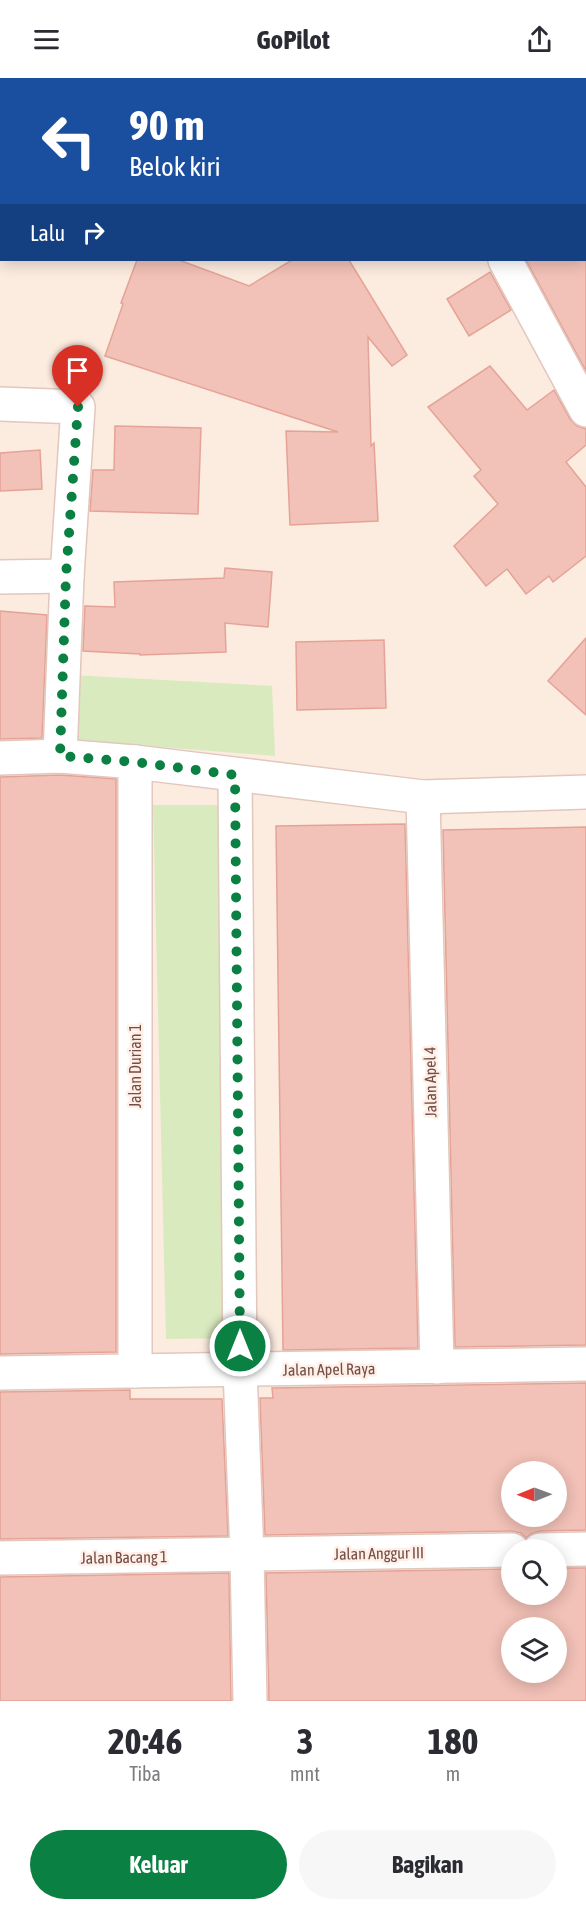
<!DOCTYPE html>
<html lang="id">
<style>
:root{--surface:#fff;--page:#f7f7f7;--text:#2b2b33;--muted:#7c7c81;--accent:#0b8043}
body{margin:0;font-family:"Asap Condensed",sans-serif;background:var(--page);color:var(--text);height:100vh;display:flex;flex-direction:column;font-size:22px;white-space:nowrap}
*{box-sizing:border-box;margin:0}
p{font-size:20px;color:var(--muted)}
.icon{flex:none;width:33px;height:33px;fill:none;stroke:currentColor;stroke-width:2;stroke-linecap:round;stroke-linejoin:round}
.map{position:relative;height:1623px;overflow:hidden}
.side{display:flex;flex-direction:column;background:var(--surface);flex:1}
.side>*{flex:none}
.banner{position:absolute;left:0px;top:0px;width:586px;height:183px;box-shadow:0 3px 15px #0003;background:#1a4fa0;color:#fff;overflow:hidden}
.needle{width:39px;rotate:269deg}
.controls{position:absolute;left:501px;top:1383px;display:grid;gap:12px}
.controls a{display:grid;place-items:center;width:66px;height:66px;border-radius:50%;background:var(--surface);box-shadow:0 3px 15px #0003;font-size:30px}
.pin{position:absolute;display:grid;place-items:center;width:51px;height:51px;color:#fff;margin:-62px -26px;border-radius:50% 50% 50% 0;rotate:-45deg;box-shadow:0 0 6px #0007}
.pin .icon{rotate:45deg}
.me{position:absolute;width:66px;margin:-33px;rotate:0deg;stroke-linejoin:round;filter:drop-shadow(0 0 4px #0008)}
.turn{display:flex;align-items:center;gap:21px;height:126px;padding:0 30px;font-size:27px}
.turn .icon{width:78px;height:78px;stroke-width:2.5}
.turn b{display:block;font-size:42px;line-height:51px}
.then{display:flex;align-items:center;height:57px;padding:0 30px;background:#0003;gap:12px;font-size:22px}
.eta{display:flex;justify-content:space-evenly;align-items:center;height:102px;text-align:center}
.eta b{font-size:36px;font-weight:700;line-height:42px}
.primary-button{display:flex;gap:12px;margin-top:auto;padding:12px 30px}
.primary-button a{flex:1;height:69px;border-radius:36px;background:var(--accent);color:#fff;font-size:24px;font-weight:700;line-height:69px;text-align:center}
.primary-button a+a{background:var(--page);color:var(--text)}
header{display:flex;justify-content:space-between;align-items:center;height:78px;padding:0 30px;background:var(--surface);font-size:27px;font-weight:700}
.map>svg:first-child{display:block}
.green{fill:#d9eabe}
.building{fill:#f2c1b7;stroke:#e5a397;stroke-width:1.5;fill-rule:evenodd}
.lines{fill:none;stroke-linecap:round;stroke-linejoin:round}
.street-casing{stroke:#e2c7be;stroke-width:36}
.street{stroke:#fff;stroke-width:33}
.route{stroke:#0b8043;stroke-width:10;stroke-dasharray:0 18}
.labels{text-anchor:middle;stroke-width:5;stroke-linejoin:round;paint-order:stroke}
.street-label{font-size:16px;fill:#734d47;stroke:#ffefe6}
</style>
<header><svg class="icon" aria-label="menu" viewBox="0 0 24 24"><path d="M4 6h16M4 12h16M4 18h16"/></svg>GoPilot<svg class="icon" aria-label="share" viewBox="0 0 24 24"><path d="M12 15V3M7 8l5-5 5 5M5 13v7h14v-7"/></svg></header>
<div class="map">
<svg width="586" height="1623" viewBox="0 0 586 1623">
<rect width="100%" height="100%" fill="#fcebdf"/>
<g class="green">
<polygon points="71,597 272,608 275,678 69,662"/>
<polygon points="153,727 226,727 233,1260 166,1261"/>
</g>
<g class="building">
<polygon points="137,182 179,182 249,208 292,182 349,182 407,277 392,288 368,259 371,368 374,365 378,443 290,447 286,353 338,354 105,278 123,226 121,225"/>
<polygon points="526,182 586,182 586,293"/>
<polygon points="490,194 511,232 469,258 447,221"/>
<polygon points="490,288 527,332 554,312 570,341 577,348 586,351 586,367 566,384 586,409 586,478 553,504 549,498 526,516 507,491 486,508 454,468 498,426 474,398 481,392 428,329"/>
<polygon points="115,348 201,350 198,436 90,433 93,392 114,392"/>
<polygon points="40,372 42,411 0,413 0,375"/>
<polygon points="225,490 272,494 268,549 225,545 226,574 140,577 140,576 83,573 85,528 115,529 114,504 224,500"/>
<polygon points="0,533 47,537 42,660 0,661"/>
<polygon points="586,560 586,637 548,603"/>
<polygon points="384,562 386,630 297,632 296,564"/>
<polygon points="60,697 116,701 116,1274 0,1276 0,699"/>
<polygon points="405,746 418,1270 283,1272 276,748"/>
<polygon points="586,749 586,1267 455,1269 443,752"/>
<path d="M 586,1305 L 586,1452 L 540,1453 L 531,1456 L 526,1460 L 521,1455 L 512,1453 L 265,1457 L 260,1320 L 273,1320 L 272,1310 ZM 512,1394 L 556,1394 L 556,1438 L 512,1438 Z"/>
<polygon points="130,1312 130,1321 222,1321 228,1458 0,1461 0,1314"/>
<path d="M 556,1490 L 586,1490 L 586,1623 L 269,1623 L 266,1495 L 512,1491 L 512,1516 L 556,1516 ZM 512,1550 L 556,1550 L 556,1594 L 512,1594 Z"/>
<polygon points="229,1495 231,1623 0,1623 0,1499"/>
</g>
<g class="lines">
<g class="street-casing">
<g id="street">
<polyline points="258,0 259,2"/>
<polyline points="420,0 421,2"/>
<polyline points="585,10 586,10"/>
<polyline points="505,182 586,332"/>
<polyline points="0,326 78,329 67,498 60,678"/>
<polyline points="0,499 67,498"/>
<polyline points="0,680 60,678 135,684 423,719 586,714"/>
<polyline points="235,697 240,1291 247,1477 250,1623"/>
<polyline points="423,719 437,1289"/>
<polyline points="135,1293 135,684"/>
<polyline points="0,1295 586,1286"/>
<polyline points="540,1472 586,1471"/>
<polyline points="0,1480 512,1472"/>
</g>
</g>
<use href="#street" class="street"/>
</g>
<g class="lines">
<polyline class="route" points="78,329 66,498 60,678 135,684 235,697 240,1268"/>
</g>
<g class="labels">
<g class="street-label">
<text transform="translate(135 988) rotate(-90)" y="6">Jalan Durian 1</text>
<text transform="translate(430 1004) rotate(-91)" y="6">Jalan Apel 4</text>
<text transform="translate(329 1291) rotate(-1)" y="6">Jalan Apel Raya</text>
<text transform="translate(379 1475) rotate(-1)" y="6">Jalan Anggur III</text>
<text transform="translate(124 1479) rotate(-1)" y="6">Jalan Bacang 1</text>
</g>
</g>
</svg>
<div class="controls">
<a><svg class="needle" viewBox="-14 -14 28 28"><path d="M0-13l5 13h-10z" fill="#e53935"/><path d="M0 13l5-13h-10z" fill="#7c7c81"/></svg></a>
<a><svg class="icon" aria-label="search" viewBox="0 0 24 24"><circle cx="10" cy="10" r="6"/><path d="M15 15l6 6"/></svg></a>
<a><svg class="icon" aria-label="layers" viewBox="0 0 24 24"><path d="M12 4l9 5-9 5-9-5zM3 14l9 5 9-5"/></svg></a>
</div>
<div class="pin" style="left:78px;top:329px;background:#d93025"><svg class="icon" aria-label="arrive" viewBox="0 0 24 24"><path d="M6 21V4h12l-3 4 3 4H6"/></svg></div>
<svg class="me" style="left:240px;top:1268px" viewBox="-20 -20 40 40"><circle r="17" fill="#0b8043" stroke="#fff" stroke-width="3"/><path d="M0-11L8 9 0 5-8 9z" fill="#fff"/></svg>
<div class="banner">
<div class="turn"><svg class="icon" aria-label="left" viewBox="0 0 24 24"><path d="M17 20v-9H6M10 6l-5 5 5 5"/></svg><div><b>90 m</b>Belok kiri</div></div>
<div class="then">Lalu<svg class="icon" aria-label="right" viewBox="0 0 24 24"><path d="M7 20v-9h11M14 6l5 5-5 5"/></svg></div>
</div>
</div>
<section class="side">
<div class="eta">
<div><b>20:46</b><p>Tiba</p></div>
<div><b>3</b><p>mnt</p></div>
<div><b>180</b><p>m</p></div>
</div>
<div class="primary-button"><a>Keluar</a><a>Bagikan</a></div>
</section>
